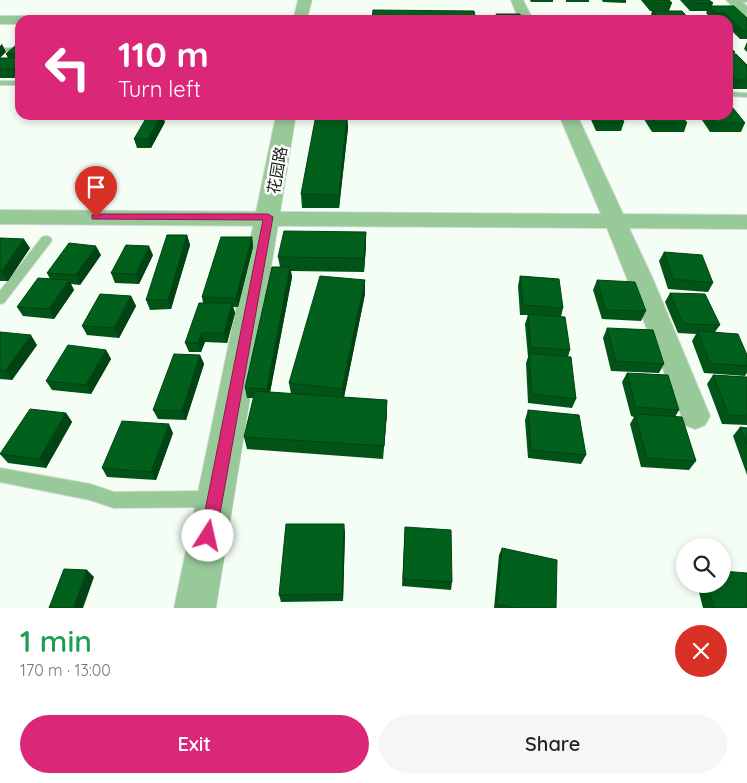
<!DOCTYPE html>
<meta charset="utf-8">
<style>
:root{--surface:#fff;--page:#f6f6f6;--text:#222;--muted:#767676;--accent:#db2777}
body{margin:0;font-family:Quicksand,"Noto Sans SC",sans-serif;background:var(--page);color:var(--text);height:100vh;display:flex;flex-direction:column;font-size:19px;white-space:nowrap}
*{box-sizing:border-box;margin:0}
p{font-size:16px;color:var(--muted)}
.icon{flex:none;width:28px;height:28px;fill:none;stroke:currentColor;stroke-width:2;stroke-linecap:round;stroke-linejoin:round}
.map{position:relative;height:608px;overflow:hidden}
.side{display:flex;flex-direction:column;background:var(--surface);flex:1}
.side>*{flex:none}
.guide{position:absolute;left:15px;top:15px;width:718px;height:105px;border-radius:15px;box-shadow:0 2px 8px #0003;background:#db2777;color:#fff;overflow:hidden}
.buttons{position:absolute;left:676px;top:538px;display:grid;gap:10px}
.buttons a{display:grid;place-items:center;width:55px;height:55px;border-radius:50%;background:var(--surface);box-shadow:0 2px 8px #0003;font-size:25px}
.pin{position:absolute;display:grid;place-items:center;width:42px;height:42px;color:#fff;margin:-51px -21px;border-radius:50% 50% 50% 0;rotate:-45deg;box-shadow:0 0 5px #0007}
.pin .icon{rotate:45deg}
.me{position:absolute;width:55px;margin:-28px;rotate:10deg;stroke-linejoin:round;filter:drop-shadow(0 0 4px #0008)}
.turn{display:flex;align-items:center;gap:18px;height:105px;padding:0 20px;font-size:22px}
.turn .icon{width:65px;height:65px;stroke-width:2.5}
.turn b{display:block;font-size:35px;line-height:42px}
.round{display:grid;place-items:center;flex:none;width:52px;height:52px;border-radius:26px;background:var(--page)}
.headline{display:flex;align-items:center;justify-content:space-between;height:85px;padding:0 20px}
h1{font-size:30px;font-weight:600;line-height:38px;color:#1e9e55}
.button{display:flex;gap:10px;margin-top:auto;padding:10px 20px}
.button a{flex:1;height:58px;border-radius:30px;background:var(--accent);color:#fff;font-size:20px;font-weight:600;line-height:58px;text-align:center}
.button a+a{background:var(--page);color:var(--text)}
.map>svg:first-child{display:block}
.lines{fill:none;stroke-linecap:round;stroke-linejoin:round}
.service-casing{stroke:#d0dad1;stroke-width:2}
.minor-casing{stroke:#d0dad1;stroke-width:2}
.tertiary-casing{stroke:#d0dad1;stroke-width:1}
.service{fill:#97c999;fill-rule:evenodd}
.minor{fill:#97c999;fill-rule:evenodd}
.tertiary{fill:#97c999;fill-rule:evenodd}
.wall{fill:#015317}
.shaded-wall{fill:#014313}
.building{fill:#01601b;stroke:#014313}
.route{fill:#db2777;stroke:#8e194d}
.labels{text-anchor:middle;stroke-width:5;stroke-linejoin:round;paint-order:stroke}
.street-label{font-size:16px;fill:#151e15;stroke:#fff}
</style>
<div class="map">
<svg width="747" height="608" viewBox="0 0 747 608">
<rect width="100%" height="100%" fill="#f4fef5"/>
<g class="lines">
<g class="service-casing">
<g id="service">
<polygon points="730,0 747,0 747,2 733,2"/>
<rect x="0" y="48" width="20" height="4"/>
<rect x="0" y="81" width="20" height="4"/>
<polygon points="728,92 747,93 747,97 728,96"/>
<polygon points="46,236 50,237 52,240 50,243 4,303 0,304 0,291 42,237"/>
<polygon points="0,468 90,484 114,492 212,491 218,493 220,499 218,505 212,507 114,508 90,500 0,482"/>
</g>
</g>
<g class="minor-casing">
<g id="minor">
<polygon points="511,0 523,0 533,20 519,20"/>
<polygon points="726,0 740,0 747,6 747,17 742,16"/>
<polygon points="0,16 125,16 132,20 20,20 20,24 0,24"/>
<polygon points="559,115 577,115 623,214 747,215 747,229 629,228 652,277 710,416 705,425 695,429 685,425 607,228 0,224 0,210 601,214"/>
</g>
</g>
<g class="tertiary-casing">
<g id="tertiary">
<polygon points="298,0 312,0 307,20 293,20"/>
<polygon points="276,115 296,115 216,608 174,608"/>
</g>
</g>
<use href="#service" class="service"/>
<use href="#minor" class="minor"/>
<use href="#tertiary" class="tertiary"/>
</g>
<g class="wall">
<polygon points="530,0 553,0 553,2 531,2"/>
<rect x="566" y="0" width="23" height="2"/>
<polygon points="602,0 626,0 626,3 603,2"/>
<polygon points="641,0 669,0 672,3 669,11 650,11"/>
<polygon points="680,0 709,0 713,3 712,6 747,18 747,39 740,39 728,27 728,20 713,20 706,13 707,11 690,11"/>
<polygon points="652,11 690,20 651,20 650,19"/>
<polygon points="747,42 747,52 744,49"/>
<polygon points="20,45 20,74 16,78 0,78 0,58 8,58 6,54"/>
<polygon points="728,45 735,52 734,54 747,65 747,89 733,89 728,83"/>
<polygon points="728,102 731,106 730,108 745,123 741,132 710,132 700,117 701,115 699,115 728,115"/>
<polygon points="347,115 348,128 339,208 302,208 301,194"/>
<polygon points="589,115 620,115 624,122 621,131 596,131"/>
<polygon points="643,115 681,115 687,123 684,132 652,132 642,116"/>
<polygon points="165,122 151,148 137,148 134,139"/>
<polygon points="366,232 366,246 364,272 291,271 292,277 270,392 291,394 289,383 365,294 344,397 387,413 383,459 247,449 244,437 254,398 247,398 245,388 280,267 278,257"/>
<polygon points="187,235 190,245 171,309 150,310 146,300"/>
<polygon points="252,237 253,247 238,307 233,307 235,313 227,343 205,342 201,352 189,352 185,343 203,303 202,297"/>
<polygon points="0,238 30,248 8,281 0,281"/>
<polygon points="664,252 713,283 708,292 668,289 659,261"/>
<polygon points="101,255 80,285 71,284 74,290 54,319 23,316 17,307 50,279 47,273"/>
<polygon points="153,255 139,284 115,283 111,273"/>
<polygon points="520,276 563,308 561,317 570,350 568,357 576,399 572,408 528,403 526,363 528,357 525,324 528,315 520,315 518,286"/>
<polygon points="597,280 646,311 641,321 602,319 593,290"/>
<polygon points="670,293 720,325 715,332 747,355 747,373 745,376 704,373 692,341 696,334 678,333 665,302"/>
<polygon points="131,296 136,306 119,338 87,335 82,326"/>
<polygon points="607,328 664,364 659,373 611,371 603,338"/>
<polygon points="0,332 37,345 12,380 0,379"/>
<polygon points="106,350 111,359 91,394 52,390 46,381"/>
<polygon points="200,355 204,364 186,420 158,419 153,410"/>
<polygon points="627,373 679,410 675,417 696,461 689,470 641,467 630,424 634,417 631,416 622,382"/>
<polygon points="713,375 747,377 747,425 722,424 707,384"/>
<polygon points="528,410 586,455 581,464 528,458 525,420"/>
<polygon points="66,413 72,422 46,468 8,463 0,454"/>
<polygon points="740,427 747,428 747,475 733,436"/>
<polygon points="173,433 156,480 107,477 102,468"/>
<polygon points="405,527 452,582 451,590 402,586"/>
<polygon points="345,532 343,601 281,602 279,595"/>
<polygon points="502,548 556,608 494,608 499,555"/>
<polygon points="697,584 722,584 747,608 703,608"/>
</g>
<g class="shaded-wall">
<polygon points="2,44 6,52 0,58 0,46"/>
<polygon points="20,62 20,74 16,78 13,69"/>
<polygon points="161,115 163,115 165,122 151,148 148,139"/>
<polygon points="347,115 348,128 339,208 339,195"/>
<polygon points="366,232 366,246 364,272 364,258"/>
<polygon points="187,235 190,245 171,309 168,300"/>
<polygon points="252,237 253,247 238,307 236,298"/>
<polygon points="24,239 30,248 8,281 2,271"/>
<polygon points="96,246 101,255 80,285 76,275"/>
<polygon points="149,246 153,255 139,284 136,274"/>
<polygon points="290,267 292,277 269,398 267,389"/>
<polygon points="69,280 74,290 54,319 49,309"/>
<polygon points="365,280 365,294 343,402 342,389"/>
<polygon points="131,296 136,306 119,338 114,328"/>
<polygon points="232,303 235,313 227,343 224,333"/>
<polygon points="202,333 205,342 201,352 198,343"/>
<polygon points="31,335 37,345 12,380 5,371"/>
<polygon points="106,350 111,359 91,394 86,385"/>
<polygon points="200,355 204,364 186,420 182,411"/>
<polygon points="387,400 387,413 383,459 384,446"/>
<polygon points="66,413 72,422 46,468 39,459"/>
<polygon points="169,424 173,433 156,480 151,472"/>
<polygon points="344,524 345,532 343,601 342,594"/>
<polygon points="87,570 94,577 83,608 73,608"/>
</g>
<g class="building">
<polygon points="649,0 669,0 672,3 652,3"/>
<polygon points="690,0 709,0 713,3 693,3"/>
<polygon points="709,6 734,6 747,18 747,31 743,31 724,13 716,13"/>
<polygon points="373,10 474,11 476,20 372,20"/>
<polygon points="652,11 682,11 690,20 673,20 671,18 658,18"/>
<polygon points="496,14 520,14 522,20 498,20"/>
<polygon points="265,16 284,17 283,20 263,20"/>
<polygon points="16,45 20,45 20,54 6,54"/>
<polygon points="728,45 735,52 728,52"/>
<polygon points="728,54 736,54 747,65 747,80 737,80 728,70"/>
<polygon points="0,58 20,58 20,62 13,69 0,69"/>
<polygon points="728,108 733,108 745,123 715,123 709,115 728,115"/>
<polygon points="148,115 161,115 148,139 134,139"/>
<polygon points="316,115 347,115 339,195 301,194"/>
<polygon points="595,115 620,115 624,122 598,122"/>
<polygon points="650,115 681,115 687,123 656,123"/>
<polygon points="284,231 366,232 364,258 278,257"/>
<polygon points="167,235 187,235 168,300 146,300"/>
<polygon points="221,237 252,237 236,298 202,297"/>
<polygon points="0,238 24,239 2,271 0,271"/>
<polygon points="69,243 96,246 76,275 47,273"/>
<polygon points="126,245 149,246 136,274 111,273"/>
<polygon points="664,252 702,255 713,283 673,279"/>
<polygon points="272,267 290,267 267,389 245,388"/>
<polygon points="320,276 365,280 342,389 289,383"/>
<polygon points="520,276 559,279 563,308 523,305"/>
<polygon points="38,278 69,280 49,309 17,307"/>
<polygon points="597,280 635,282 646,311 606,310"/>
<polygon points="670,293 705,294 720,325 683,324"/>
<polygon points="100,294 131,296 114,328 82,326"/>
<polygon points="199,303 232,303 224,333 202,333 198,343 185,343"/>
<polygon points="528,314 565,317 570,350 531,347"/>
<polygon points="607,328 653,330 664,364 616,361"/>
<polygon points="698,331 738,334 747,355 747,366 710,363"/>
<polygon points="0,332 31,335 5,371 0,370"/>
<polygon points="68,345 106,350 86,385 46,381"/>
<polygon points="529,353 571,357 576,399 532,394"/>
<polygon points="174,354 200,355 182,411 153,410"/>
<polygon points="627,373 668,375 679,410 636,407"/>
<polygon points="713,375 747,377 747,416 729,415"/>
<polygon points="255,391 387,400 384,446 244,437"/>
<polygon points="30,409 66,413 39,459 0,454"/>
<polygon points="528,410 579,415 586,455 531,450"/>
<polygon points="635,414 682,417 696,461 647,458"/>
<polygon points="122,421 169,424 151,472 102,468"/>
<polygon points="740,427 747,428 747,445"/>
<polygon points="286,524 344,524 342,594 279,595"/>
<polygon points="405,527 451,530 452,582 403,579"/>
<polygon points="502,548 557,560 556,608 515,608 497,604"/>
<polygon points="64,569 87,570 73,608 49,608"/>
<polygon points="722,571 747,573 747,608 714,608 707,584 722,584"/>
</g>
<polygon class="route" points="96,214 268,214 273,217 216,536 213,541 208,543 202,541 200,536 263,220 92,219 92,215"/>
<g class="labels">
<g class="street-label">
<text transform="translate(277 170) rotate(-80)" y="6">花园路</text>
</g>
</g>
</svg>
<div class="buttons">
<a><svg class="icon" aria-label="search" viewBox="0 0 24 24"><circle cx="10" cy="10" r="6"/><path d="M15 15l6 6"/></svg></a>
</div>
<div class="pin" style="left:96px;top:217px;background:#d93025"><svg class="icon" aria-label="arrive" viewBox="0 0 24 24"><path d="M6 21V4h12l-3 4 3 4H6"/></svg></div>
<svg class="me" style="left:208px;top:536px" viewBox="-20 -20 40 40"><circle r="19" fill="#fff"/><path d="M0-13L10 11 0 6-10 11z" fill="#db2777"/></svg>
<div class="guide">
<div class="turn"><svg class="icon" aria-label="left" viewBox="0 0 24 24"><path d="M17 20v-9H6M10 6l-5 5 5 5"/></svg><div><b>110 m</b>Turn left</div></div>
</div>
</div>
<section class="side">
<div class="headline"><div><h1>1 min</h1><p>170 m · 13:00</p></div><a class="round" style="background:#d93025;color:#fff"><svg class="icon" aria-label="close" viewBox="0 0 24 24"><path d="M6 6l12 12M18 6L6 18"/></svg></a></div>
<div class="button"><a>Exit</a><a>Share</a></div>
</section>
